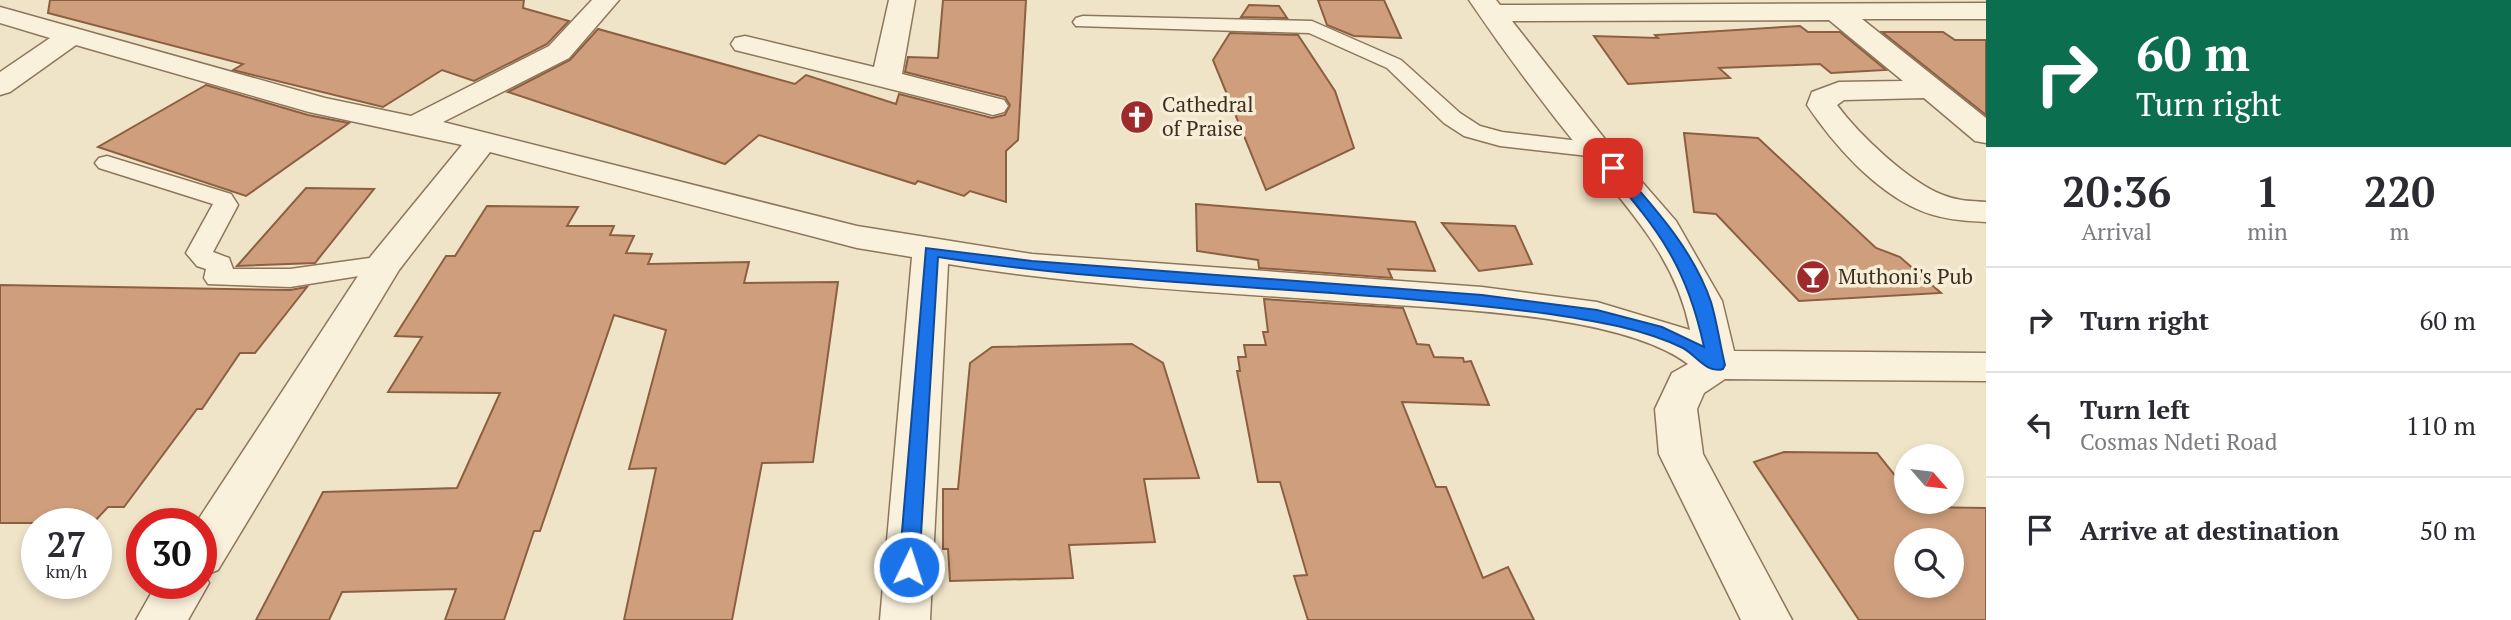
<!DOCTYPE html>
<style>
:root{--surface:#fff;--page:#f7f7f7;--text:#2b2b33;--muted:#7c7c81;--line:#e1e1e2}
body{margin:0;font-family:"PT Serif",serif;background:var(--page);color:var(--text);height:100vh;display:flex;flex-direction:column;font-size:26px;white-space:nowrap}
*{box-sizing:border-box;margin:0}
p{font-size:23px;color:var(--muted)}
.icon{flex:none;width:38px;height:38px;fill:none;stroke:currentColor;stroke-width:2;stroke-linecap:round;stroke-linejoin:round}
.map{position:relative;flex:1;overflow:hidden}
.details{display:flex;flex-direction:column;background:var(--surface);width:525px}
.details>*{flex:none}
.guide{background:#0b6e4f;color:#fff;overflow:hidden}
.needle{width:46px;rotate:118deg}
.buttons{position:absolute;left:1894px;top:444px;display:grid;gap:14px}
.buttons a{display:grid;place-items:center;width:70px;height:70px;border-radius:50%;background:var(--surface);box-shadow:0 4px 10px #0003;font-size:35px}
.speed{position:absolute;left:21px;top:508px;display:flex;gap:14px;font-size:35px;font-weight:700;text-align:center}
.speed>*{display:grid;place-content:center;width:91px;height:91px;border-radius:50%;background:var(--surface);box-shadow:0 4px 10px #0003;line-height:1}
.speed small{font-size:18px;font-weight:400}
.speed .limit{border:10px solid #d22;background:#fff;color:#111}
.pin{position:absolute;display:grid;place-items:center;width:60px;height:60px;color:#fff;margin:-30px;border-radius:14px;box-shadow:0 4px 10px #0006}
.me{position:absolute;width:77px;margin:-38px;rotate:4deg;stroke-linejoin:round;filter:drop-shadow(0 0 5px #0008)}
.turn{display:flex;align-items:center;gap:24px;height:147px;padding:0 35px;font-size:32px}
.turn .icon{width:91px;height:91px;stroke-width:2.5}
.turn b{display:block;font-size:49px;line-height:60px}
.eta{display:flex;justify-content:space-evenly;align-items:center;height:119px;text-align:center}
.eta b{font-size:42px;font-weight:600;line-height:49px}
ul{padding:0;list-style:none}
li{display:flex;align-items:center;gap:21px;height:105px;padding:0 35px;border-top:2px solid var(--line)}
li div{flex:1}
li b{display:block;font-size:26px}
li em{font-style:normal}
main{display:flex;flex:1;min-height:0}
.map>svg:first-child{display:block}
.building{fill:#cf9f7d;stroke:#8d5f41;stroke-width:2;fill-rule:evenodd}
.lines{fill:none;stroke-linecap:round;stroke-linejoin:round}
.service-casing{stroke:#8d765c;stroke-width:3}
.minor-casing{stroke:#8d765c;stroke-width:3}
.service{fill:#faf1dc;fill-rule:evenodd}
.minor{fill:#faf1dc;fill-rule:evenodd}
.route{fill:#1a73e8;stroke:#114b97;stroke-width:2}
.labels{text-anchor:middle;stroke-width:7;stroke-linejoin:round;paint-order:stroke}
.poi-label{font-size:21px;fill:#3d2e20;stroke:#f7eed8;text-anchor:start}
</style>
<main>
<div class="map">
<svg width="1986" height="620" viewBox="0 0 1986 620">
<rect width="100%" height="100%" fill="#f0e4c8"/>
<g class="building">
<polygon points="50,0 524,0 523,8 569,21 547,44 474,81 442,70 383,107 233,70 243,64 48,13"/>
<polygon points="943,0 1026,0 1018,140 1006,151 1006,202 970,191 964,196 918,181 915,184 759,135 725,164 508,92 570,60 598,29 795,84 806,75 896,104 899,94 992,118 1005,115 1010,105 1005,97 905,72 908,57 938,58"/>
<polygon points="1318,0 1384,0 1401,38 1354,36 1327,25"/>
<polygon points="1249,5 1279,6 1287,18 1241,17"/>
<polygon points="1800,26 1808,32 1840,32 1886,70 1831,73 1820,64 1719,68 1730,78 1628,84 1594,36 1658,38 1655,35"/>
<polygon points="1882,32 1943,32 1955,40 1986,40 1986,115"/>
<polygon points="1230,33 1298,35 1335,91 1354,148 1266,190 1213,60"/>
<polygon points="206,85 308,115 349,123 246,196 98,147"/>
<polygon points="1684,133 1758,138 1876,248 1900,257 1941,293 1799,301 1716,214 1694,212"/>
<polygon points="306,188 374,189 315,263 237,266"/>
<polygon points="1196,204 1415,222 1435,271 1388,269 1392,278 1259,268 1258,260 1197,251"/>
<polygon points="487,206 578,207 567,226 614,226 610,235 634,236 626,253 652,254 648,264 749,262 744,283 838,282 813,462 762,463 732,620 624,620 656,468 629,469 666,330 614,315 540,531 534,531 504,620 445,620 456,589 342,592 329,620 256,620 323,492 457,488 500,393 388,392 422,337 395,336 446,256 455,256"/>
<polygon points="1442,223 1515,226 1532,264 1479,271"/>
<polygon points="0,285 290,290 307,287 255,353 240,353 202,409 197,409 124,507 108,507 93,523 0,523"/>
<polygon points="1264,299 1403,308 1417,344 1429,345 1434,357 1463,358 1464,362 1471,361 1489,405 1402,402 1436,487 1446,487 1483,578 1508,567 1534,620 1308,620 1294,576 1307,575 1280,482 1258,482 1237,371 1240,371 1238,357 1246,357 1244,345 1266,345 1263,332 1268,332"/>
<polygon points="1132,344 1163,363 1199,478 1144,479 1155,542 1069,545 1073,578 950,581 948,549 943,549 943,489 958,489 970,363 992,347"/>
<path d="M 1784,452 L 1877,453 L 1906,489 L 1906,502 L 1916,502 L 1920,507 L 1986,508 L 1986,620 L 1859,620 L 1754,462 ZM 1906,541 L 1951,541 L 1951,586 L 1906,586 Z"/>
</g>
<g class="lines">
<g class="service-casing">
<g id="service">
<polygon points="1083,16 1312,21 1401,60 1460,113 1480,126 1502,132 1597,143 1605,145 1609,150 1605,155 1597,157 1500,146 1464,136 1444,123 1387,68 1309,33 1076,26 1073,22 1076,18"/>
<polygon points="107,156 231,194 238,205 213,252 229,258 233,269 290,269 384,256 393,258 397,264 393,270 384,272 290,287 208,284 204,278 206,269 197,266 186,253 213,204 99,168 95,163 99,158"/>
</g>
</g>
<g class="minor-casing">
<g id="minor">
<path d="M 592,0 L 619,0 L 569,58 L 443,122 L 857,226 L 1032,254 L 1482,287 L 1597,302 L 1690,330 C 1676,259 1631,212 1587,158 C 1546,108 1505,53 1469,0 L 1496,0 L 1500,5 L 1986,3 L 1986,19 L 1862,19 L 1986,118 L 1986,143 L 1975,141 L 1924,98 L 1844,100 L 1837,105 C 1859,135 1909,182 1943,195 C 1957,201 1972,201 1986,202 L 1986,222 C 1963,221 1938,219 1917,209 C 1873,189 1833,144 1807,105 L 1812,92 L 1839,82 L 1903,81 L 1829,20 L 1512,21 L 1608,143 L 1676,221 L 1722,301 L 1734,351 L 1986,353 L 1986,381 L 1725,379 L 1704,393 L 1697,409 L 1703,454 L 1792,620 L 1741,620 L 1659,454 L 1655,409 L 1672,373 L 1688,364 C 1619,312 1438,309 1351,302 C 1216,292 1081,286 948,264 L 930,620 L 880,620 L 912,257 L 857,248 L 490,152 L 399,270 L 218,570 L 205,575 L 209,583 L 188,620 L 136,620 L 157,583 L 201,583 L 201,523 L 196,523 L 371,256 L 462,145 L 309,112 L 76,45 L 10,92 L 0,95 L 0,72 L 50,38 L 0,23 L 0,7 L 325,98 L 411,116 L 549,46 Z"/>
<polygon points="889,0 915,0 902,74 1004,100 1008,106 1004,112 993,115 982,112 735,50 731,44 735,38 745,36 874,67"/>
</g>
</g>
<use href="#service" class="service"/>
<use href="#minor" class="minor"/>
</g>
<path class="route" d="M 1608,165 L 1617,165 C 1653,206 1693,249 1711,302 C 1717,322 1720,345 1725,365 L 1723,369 C 1707,374 1696,355 1683,348 C 1641,328 1595,321 1550,314 C 1347,287 1141,288 938,257 L 919,567 L 916,573 L 909,576 L 902,573 L 899,567 L 926,248 L 1032,261 L 1482,295 L 1597,310 L 1662,327 L 1704,347 C 1687,267 1660,232 1608,171 Z"/>
<defs>
<g id="church-disc" transform="scale(1.75)"><circle r="9.5" fill="#9e2a2b" stroke="#f7eed8"/><path d="M-1.2-6h2.4v3.5h3.3v2.4h-3.3V6h-2.4V-.1h-3.3v-2.4h3.3Z" fill="#fff"/></g>
<g id="bar-disc" transform="scale(1.75)"><circle r="9.5" fill="#9e2a2b" stroke="#f7eed8"/><path d="M-6-5H6L.8 .8V4.5H3.5V6h-7V4.5H-.8V.8Z" fill="#fff"/></g>
</defs>
<g fill-rule="evenodd">
<use href="#church-disc" x="1137" y="117"/>
<use href="#bar-disc" x="1813" y="277"/>
</g>
<g class="labels">
<g class="poi-label">
<text x="1162" y="112">Cathedral<tspan x="1162" dy="24">of Praise</tspan></text>
<text x="1838" y="284">Muthoni's Pub</text>
</g>
</g>
</svg>
<div class="buttons">
<a><svg class="needle" viewBox="-14 -14 28 28"><path d="M0-13l5 13h-10z" fill="#e53935"/><path d="M0 13l5-13h-10z" fill="#7c7c81"/></svg></a>
<a><svg class="icon" aria-label="search" viewBox="0 0 24 24"><circle cx="10" cy="10" r="6"/><path d="M15 15l6 6"/></svg></a>
</div>
<div class="speed"><div>27<small>km/h</small></div><div class="limit">30</div></div>
<div class="pin" style="left:1613px;top:168px;background:#d93025"><svg class="icon" aria-label="arrive" viewBox="0 0 24 24"><path d="M6 21V4h12l-3 4 3 4H6"/></svg></div>
<svg class="me" style="left:909px;top:567px" viewBox="-20 -20 40 40"><circle r="17" fill="#1a73e8" stroke="#fff" stroke-width="3"/><path d="M0-11L8 9 0 5-8 9z" fill="#fff"/></svg>
</div>
<section class="details">
<div class="guide">
<div class="turn"><svg class="icon" aria-label="right" viewBox="0 0 24 24"><path d="M7 20v-9h11M14 6l5 5-5 5"/></svg><div><b>60 m</b>Turn right</div></div>
</div>
<div class="eta">
<div><b>20:36</b><p>Arrival</p></div>
<div><b>1</b><p>min</p></div>
<div><b>220</b><p>m</p></div>
</div>
<ul>
<li><svg class="icon" aria-label="right" viewBox="0 0 24 24"><path d="M7 20v-9h11M14 6l5 5-5 5"/></svg><div><b>Turn right</b></div><em>60 m</em></li>
<li><svg class="icon" aria-label="left" viewBox="0 0 24 24"><path d="M17 20v-9H6M10 6l-5 5 5 5"/></svg><div><b>Turn left</b><p>Cosmas Ndeti Road</p></div><em>110 m</em></li>
<li><svg class="icon" aria-label="arrive" viewBox="0 0 24 24"><path d="M6 21V4h12l-3 4 3 4H6"/></svg><div><b>Arrive at destination</b></div><em>50 m</em></li>
</ul>
</section>
</main>
